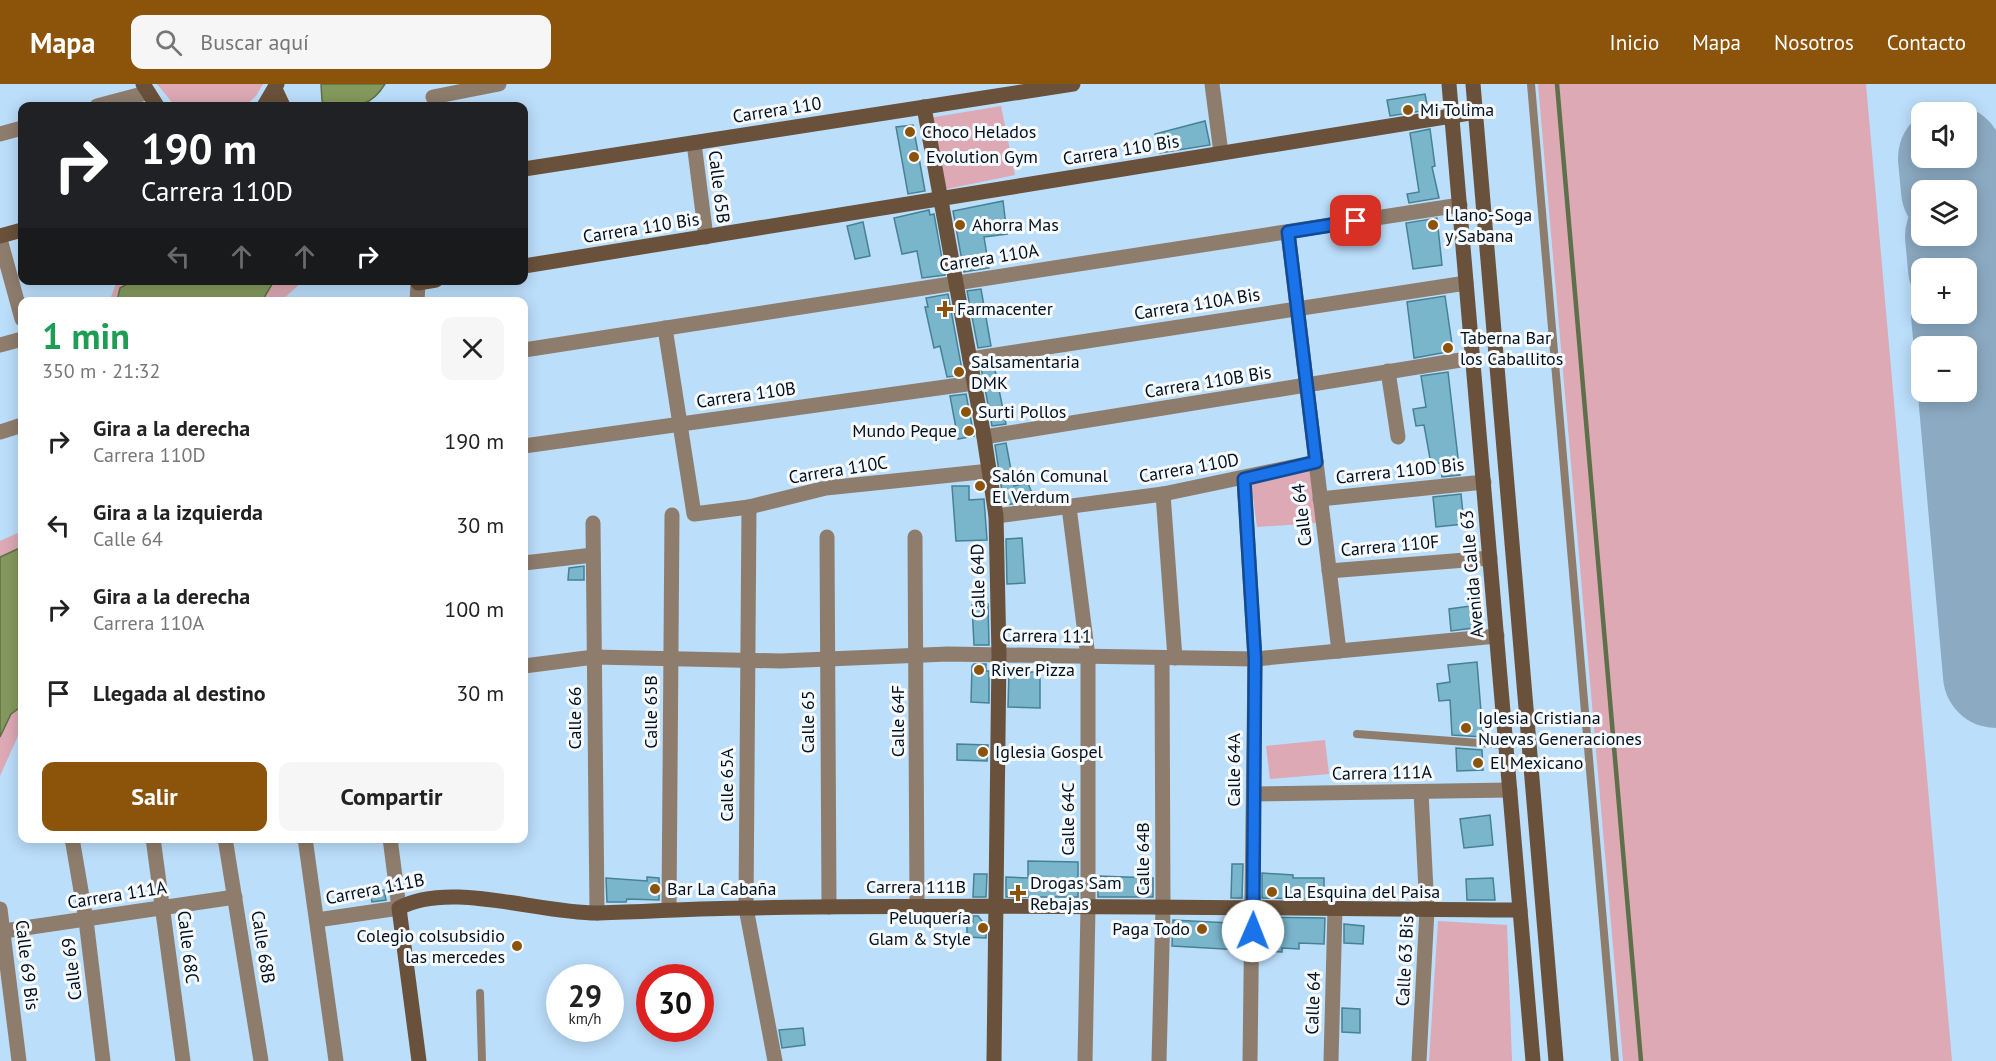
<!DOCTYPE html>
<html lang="es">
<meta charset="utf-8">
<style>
:root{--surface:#fff;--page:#f6f6f6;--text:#222;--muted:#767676;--accent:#8c530b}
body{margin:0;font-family:"PT Sans",sans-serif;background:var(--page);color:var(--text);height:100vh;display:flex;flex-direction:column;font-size:22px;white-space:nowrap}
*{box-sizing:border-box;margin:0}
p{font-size:20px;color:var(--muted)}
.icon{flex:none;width:33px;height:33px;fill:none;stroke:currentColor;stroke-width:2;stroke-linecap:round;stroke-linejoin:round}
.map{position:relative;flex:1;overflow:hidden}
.drawer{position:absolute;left:18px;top:213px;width:510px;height:546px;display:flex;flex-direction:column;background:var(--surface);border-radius:12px;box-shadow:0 3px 15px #0003}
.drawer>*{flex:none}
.top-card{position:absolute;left:18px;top:18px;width:510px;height:183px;border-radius:12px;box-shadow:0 3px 15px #0003;background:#202124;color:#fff;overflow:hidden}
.fabs{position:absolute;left:1911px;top:18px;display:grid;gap:12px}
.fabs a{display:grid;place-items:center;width:66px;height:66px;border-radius:12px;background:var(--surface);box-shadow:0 3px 15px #0003;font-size:30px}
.speed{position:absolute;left:546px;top:880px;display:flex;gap:12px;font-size:30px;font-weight:700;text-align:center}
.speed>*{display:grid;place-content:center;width:78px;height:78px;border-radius:50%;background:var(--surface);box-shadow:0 3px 15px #0003;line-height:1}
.speed small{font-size:15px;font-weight:400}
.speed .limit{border:9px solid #d22;background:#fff;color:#111}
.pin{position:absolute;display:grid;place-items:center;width:51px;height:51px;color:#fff;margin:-26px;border-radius:12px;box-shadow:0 3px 9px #0006}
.me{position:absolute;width:66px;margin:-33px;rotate:1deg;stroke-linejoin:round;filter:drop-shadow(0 0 4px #0008)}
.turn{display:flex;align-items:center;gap:21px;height:126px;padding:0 24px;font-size:27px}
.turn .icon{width:78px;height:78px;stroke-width:2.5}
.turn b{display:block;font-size:42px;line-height:51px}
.lanes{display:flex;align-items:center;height:57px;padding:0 24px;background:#0003;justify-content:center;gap:30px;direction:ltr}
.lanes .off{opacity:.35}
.round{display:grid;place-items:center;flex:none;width:63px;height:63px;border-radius:12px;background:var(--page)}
.headline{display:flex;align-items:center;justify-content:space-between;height:102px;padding:0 24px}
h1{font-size:36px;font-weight:700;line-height:45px;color:#1e9e55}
.primary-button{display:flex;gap:12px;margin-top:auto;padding:12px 24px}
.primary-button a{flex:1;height:69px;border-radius:12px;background:var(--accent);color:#fff;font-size:24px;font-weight:700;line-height:69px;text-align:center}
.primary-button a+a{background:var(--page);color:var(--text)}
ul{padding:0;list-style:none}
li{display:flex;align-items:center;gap:18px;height:84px;padding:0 24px}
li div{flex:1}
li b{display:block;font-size:22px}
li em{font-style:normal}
header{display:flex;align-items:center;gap:36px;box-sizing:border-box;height:84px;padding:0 30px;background:var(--accent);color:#fff}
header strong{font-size:28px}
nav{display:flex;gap:33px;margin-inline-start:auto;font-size:21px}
.search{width:420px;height:54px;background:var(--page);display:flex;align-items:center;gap:15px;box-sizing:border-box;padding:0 21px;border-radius:12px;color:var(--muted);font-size:22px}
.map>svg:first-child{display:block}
.green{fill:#dca9b4}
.water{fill:#84995c;stroke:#5d7049;stroke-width:1.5}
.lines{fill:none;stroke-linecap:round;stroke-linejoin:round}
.stream{stroke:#5d7049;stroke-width:4.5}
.taxiway{stroke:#8caac2;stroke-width:42}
.runway{stroke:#8caac2;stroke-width:106}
.building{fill:#79b5cb;stroke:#468196;stroke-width:1.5}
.lane{stroke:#8e7d6d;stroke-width:8}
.street{stroke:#8e7d6d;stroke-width:15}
.secondary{stroke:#69513b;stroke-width:15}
.route-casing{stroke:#114b97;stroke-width:15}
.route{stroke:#1a73e8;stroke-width:10}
.poi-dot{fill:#8c530b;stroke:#f6fafe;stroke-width:2}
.labels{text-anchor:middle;stroke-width:6;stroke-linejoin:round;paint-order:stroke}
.street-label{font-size:18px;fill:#02101c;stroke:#f6fafe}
.poi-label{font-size:18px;fill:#02101c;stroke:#f6fafe;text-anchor:start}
</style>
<header>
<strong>Mapa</strong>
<div class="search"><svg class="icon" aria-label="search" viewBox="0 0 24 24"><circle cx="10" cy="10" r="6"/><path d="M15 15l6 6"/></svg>Buscar aquí</div>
<nav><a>Inicio</a><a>Mapa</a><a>Nosotros</a><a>Contacto</a></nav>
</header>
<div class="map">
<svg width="1996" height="977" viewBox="0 0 1996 977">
<rect width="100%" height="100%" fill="#bbdefb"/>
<g class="green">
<polygon points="157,0 263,0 256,12 245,22 175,22"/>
<polygon points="1538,0 1866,0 1952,977 1623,977"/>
<polygon points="1001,22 1015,91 942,106 929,34"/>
<polygon points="117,197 303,197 281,217 109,218"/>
<polygon points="1312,386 1317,439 1257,443 1251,398"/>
<polygon points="22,447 22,643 0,692 0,457"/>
<polygon points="1325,656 1329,690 1270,695 1266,662"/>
<polygon points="1438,837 1507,841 1512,977 1429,977"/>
</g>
<g class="water">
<path d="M 321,0 L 385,0 C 369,26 353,22 326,22 L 322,17 Z"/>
<polygon points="134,196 274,196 274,197 262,217 117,217 120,204"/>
<polygon points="22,463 22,622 11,630 0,653 0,473"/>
</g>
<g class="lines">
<polyline class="stream" points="1557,0 1641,977"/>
<g class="taxiway">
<polyline points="1957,74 1966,106"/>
<polyline points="1966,110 1996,202"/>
<polyline points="1978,380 1996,291"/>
</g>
<g class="runway">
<polyline points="1951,74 1954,106"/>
<polyline points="1958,152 1961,184"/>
<polyline points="1964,230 1996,591"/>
</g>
</g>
<g class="building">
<polygon points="1425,10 1428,26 1390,32 1387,16"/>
<polygon points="1205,37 1210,61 1160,69 1155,50"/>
<polygon points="913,41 925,107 908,110 896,43"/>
<polygon points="1430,45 1435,82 1432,83 1439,114 1409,119 1407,110 1419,108 1410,49"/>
<polygon points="1003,117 1007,150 984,153 989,184 964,188 953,127"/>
<polygon points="929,126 930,131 934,130 945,191 922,194 917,167 902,170 894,134"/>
<polygon points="1437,134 1442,181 1413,185 1406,139"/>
<polygon points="863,138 870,172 855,175 847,142"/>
<polygon points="981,205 991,262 978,264 967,207"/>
<polygon points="948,210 963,291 947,293 940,262 934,264 925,223 928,223 926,214"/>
<polygon points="1445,212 1453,267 1414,274 1407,218"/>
<polygon points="994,281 1006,340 992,342 981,283"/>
<polygon points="1448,288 1460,391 1442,393 1440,379 1431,380 1424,341 1416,342 1413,325 1426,323 1421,292"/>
<polygon points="966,310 974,352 958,355 950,312"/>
<polygon points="1006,359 1014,402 1028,399 1035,417 1004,421 995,361"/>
<polygon points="952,402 969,402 969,416 984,415 987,456 956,457"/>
<polygon points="1461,410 1464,440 1436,443 1433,413"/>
<polygon points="1022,454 1025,499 1007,500 1006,455"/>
<polygon points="584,482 584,496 568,496 569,484"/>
<polygon points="988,520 989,561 974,561 972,521"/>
<polygon points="1470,522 1473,544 1451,547 1449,525"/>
<polygon points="1477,578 1483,653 1452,651 1450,616 1439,617 1437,600 1450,598 1448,581"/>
<polygon points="974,580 986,580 986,587 989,587 989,619 971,618 972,582"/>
<polygon points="1009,588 1040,588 1040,624 1008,623"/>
<polygon points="957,660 988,661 987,677 957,676"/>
<polygon points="1456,664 1482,666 1483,686 1457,687"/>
<polygon points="1490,731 1493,761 1464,764 1460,735"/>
<polygon points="1028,777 1078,778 1078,813 1006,813 1006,793 1028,794"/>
<polygon points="1232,780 1243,780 1242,814 1231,814"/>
<polygon points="1262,789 1293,791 1293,794 1324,794 1324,815 1262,814"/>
<polygon points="974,790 987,790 986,813 973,813"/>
<polygon points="1098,792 1153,794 1153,813 1098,813"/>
<polygon points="647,793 659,794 659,816 627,815 626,818 607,818 606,794 647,797"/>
<polygon points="1493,794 1495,816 1467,816 1466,795"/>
<polygon points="384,806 386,816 372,818 370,808"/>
<polygon points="973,832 978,832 986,842 986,854 967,853 967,837 973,838"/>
<polygon points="1230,833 1242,833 1242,866 1172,862 1173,836 1230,839"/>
<polygon points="1262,833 1325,834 1324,860 1299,859 1299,865 1282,864 1282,868 1262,867"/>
<polygon points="1344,840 1364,842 1363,860 1344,859"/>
<polygon points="1342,924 1360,925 1360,949 1342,948"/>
<polygon points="803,944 805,961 782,964 779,946"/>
</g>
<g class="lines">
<g class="lane">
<polyline points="1531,0 1615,977"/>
<polyline points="1357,650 1507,661"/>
<polyline points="480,909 482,977"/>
</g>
<g class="street">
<polyline points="1212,0 1221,69"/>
<polyline points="433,13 499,0"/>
<polyline points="97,22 146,9"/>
<polyline points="0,50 22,44"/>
<polyline points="694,59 706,153"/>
<polyline points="1288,148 1339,567"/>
<polyline points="0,155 22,235"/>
<polyline points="417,218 418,199"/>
<polyline points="665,244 694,430 749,423 826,404 990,387"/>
<polyline points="0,261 22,255"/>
<polyline points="524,266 1460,121"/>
<polyline points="970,275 1466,199"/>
<polyline points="1388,287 1398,353"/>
<polyline points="0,348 22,341"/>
<polyline points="984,353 1473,274"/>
<polyline points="524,362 974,299"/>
<polyline points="1244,395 1255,575 1250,977"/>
<polyline points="1163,410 1175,574"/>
<polyline points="1320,415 1484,398"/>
<polyline points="749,423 746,824 775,977"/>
<polyline points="1069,423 1088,573 1088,824 1085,977"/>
<polyline points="996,432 1163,410 1316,378"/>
<polyline points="593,439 597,829"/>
<polyline points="827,453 829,823"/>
<polyline points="915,453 917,822"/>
<polyline points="524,479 593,471"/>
<polyline points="1329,487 1490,474"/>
<polyline points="524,582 594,573 780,577 948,570 1255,575 1497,552"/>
<polyline points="1254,710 1510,706"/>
<polyline points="72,754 86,836 103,977"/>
<polyline points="153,754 183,977"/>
<polyline points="225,754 261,977"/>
<polyline points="305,754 336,977"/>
<polyline points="0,825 19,977"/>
<polyline points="669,825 672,431"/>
<polyline points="317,836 399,824 390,754"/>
<polyline points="4,847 235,813"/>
<polyline points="1159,977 1163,824 1162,574"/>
<polyline points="1331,977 1335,825"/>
<polyline points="1419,977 1427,826 1421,708"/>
</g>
<g class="secondary">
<polyline points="143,0 157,22"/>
<polyline points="1449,0 1533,977"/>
<polyline points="1473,0 1556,977"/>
<polyline points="275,5 283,22"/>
<polyline points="264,22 277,0"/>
<polyline points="924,23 984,353 996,432 999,571 994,977"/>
<polyline points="524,85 1073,0"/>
<polyline points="0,152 22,146"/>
<polyline points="524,182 1476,28"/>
<polyline points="418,196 418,199 436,196"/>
<path d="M 419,977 L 399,824 C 450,796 540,830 599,829 C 648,828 697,824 746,824 C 1004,820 1262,824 1520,826"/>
</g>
</g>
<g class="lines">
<g class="route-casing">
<polyline id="route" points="1253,847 1255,575 1244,395 1316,378 1288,148 1356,137"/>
</g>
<use href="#route" class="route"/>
</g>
<g class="poi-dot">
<circle cx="1408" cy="26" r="6"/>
<circle cx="910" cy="48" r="6"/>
<circle cx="914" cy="73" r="6"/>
<circle cx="960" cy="141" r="6"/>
<circle cx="1433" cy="141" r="6"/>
<path d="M942 216h6v6h6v6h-6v6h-6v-6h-6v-6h6z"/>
<circle cx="1448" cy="264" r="6"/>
<circle cx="959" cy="288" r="6"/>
<circle cx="966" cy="328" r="6"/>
<circle cx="969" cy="347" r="6"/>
<circle cx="980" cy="402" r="6"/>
<circle cx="979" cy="586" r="6"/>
<circle cx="1466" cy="644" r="6"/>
<circle cx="983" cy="668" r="6"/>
<circle cx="1478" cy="679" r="6"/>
<circle cx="655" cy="805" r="6"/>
<circle cx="1272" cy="808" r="6"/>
<path d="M1015 800h6v6h6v6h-6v6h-6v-6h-6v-6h6z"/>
<circle cx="983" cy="844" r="6"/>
<circle cx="1202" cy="845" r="6"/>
<circle cx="517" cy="862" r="6"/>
</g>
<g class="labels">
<g class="street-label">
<text transform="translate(777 26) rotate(-9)" y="6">Carrera 110</text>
<text transform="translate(1121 66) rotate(-9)" y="6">Carrera 110 Bis</text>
<text transform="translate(719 103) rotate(83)" y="6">Calle 65B</text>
<text transform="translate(641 144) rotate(-9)" y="6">Carrera 110 Bis</text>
<text transform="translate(989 174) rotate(-9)" y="6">Carrera 110A</text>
<text transform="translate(1197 220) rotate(-9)" y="6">Carrera 110A Bis</text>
<text transform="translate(1208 298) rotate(-9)" y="6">Carrera 110B Bis</text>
<text transform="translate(746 311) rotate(-8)" y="6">Carrera 110B</text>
<text transform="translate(1189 384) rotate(-10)" y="6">Carrera 110D</text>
<text transform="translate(838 386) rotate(-9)" y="6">Carrera 110C</text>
<text transform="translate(1400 387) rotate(-6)" y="6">Carrera 110D Bis</text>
<text transform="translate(1302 431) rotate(-97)" y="6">Calle 64</text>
<text transform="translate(1390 462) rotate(-5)" y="6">Carrera 110F</text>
<text transform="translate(1472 490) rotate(-95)" y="6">Avenida Calle 63</text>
<text transform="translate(978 497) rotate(-91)" y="6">Calle 64D</text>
<text transform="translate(1047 552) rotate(1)" y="6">Carrera 111</text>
<text transform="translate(651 628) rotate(-90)" y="6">Calle 65B</text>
<text transform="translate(575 634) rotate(-90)" y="6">Calle 66</text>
<text transform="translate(898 637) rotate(-90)" y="6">Calle 64F</text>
<text transform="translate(808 638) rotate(-90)" y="6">Calle 65</text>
<text transform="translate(1234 686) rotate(-90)" y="6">Calle 64A</text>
<text transform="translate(1382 689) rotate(-1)" y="6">Carrera 111A</text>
<text transform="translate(727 701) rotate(-90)" y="6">Calle 65A</text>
<text transform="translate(1068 735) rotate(-90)" y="6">Calle 64C</text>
<text transform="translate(1143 775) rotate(-90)" y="6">Calle 64B</text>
<text x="916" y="809">Carrera 111B</text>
<text transform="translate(375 805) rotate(-11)" y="6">Carrera 111B</text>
<text transform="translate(117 811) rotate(-9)" y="6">Carrera 111A</text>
<text transform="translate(188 863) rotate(83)" y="6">Calle 68C</text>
<text transform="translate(263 863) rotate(81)" y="6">Calle 68B</text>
<text transform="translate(1405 877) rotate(-87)" y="6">Calle 63 Bis</text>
<text transform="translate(27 881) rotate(83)" y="6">Calle 69 Bis</text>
<text transform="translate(72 885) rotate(-97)" y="6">Calle 69</text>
<text transform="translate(1313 919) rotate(-88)" y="6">Calle 64</text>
</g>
<g class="poi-label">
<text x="1420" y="32">Mi Tolima</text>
<text x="922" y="54">Choco Helados</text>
<text x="926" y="79">Evolution Gym</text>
<text x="1445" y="137">Llano-Soga<tspan x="1445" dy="21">y Sabana</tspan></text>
<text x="972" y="147">Ahorra Mas</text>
<text x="957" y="231">Farmacenter</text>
<text x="1460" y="260">Taberna Bar<tspan x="1460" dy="21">los Caballitos</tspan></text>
<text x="971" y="284">Salsamentaria<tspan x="971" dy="21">DMK</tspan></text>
<text x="978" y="334">Surti Pollos</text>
<text x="957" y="353" text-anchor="end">Mundo Peque</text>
<text x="992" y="398">Salón Comunal<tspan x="992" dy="21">El Verdum</tspan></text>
<text x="991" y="592">River Pizza</text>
<text x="1478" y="640">Iglesia Cristiana<tspan x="1478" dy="21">Nuevas Generaciones</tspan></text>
<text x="995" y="674">Iglesia Gospel</text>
<text x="1490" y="685">El Mexicano</text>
<text x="1030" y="805">Drogas Sam<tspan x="1030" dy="21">Rebajas</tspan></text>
<text x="667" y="811">Bar La Cabaña</text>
<text x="1284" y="814">La Esquina del Paisa</text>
<text x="971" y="840" text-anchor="end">Peluquería<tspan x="971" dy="21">Glam &amp; Style</tspan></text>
<text x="1190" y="851" text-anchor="end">Paga Todo</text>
<text x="505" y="858" text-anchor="end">Colegio colsubsidio<tspan x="505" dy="21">las mercedes</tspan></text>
</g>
</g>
</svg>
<div class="fabs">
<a><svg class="icon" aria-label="sound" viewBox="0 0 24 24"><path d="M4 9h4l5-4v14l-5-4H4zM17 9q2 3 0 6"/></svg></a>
<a><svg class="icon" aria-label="layers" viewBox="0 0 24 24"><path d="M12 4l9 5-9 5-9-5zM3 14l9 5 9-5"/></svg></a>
<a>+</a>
<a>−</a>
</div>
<div class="speed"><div>29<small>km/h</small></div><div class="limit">30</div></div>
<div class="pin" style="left:1356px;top:137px;background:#d93025"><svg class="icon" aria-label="arrive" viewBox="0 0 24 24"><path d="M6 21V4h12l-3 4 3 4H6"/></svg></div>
<svg class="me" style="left:1253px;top:847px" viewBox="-20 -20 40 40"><circle r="19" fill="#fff"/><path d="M0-13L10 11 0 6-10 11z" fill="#1a73e8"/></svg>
<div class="top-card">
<div class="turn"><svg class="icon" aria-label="right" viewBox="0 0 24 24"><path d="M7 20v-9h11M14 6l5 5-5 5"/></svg><div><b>190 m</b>Carrera 110D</div></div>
<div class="lanes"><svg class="icon off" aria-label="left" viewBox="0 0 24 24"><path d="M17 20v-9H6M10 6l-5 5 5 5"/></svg><svg class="icon off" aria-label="ahead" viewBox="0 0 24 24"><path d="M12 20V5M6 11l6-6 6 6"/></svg><svg class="icon off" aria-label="ahead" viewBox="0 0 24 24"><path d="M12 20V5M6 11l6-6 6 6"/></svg><svg class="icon" aria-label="right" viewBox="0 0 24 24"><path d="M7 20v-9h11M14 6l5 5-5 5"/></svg></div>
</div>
<section class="drawer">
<div class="headline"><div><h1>1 min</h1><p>350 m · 21:32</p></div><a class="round"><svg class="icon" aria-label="close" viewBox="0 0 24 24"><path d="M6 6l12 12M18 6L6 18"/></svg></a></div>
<ul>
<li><svg class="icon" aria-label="right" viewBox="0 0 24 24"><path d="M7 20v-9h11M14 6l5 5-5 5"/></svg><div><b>Gira a la derecha</b><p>Carrera 110D</p></div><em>190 m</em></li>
<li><svg class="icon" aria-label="left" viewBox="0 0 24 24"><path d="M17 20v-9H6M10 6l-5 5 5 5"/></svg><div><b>Gira a la izquierda</b><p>Calle 64</p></div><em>30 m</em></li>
<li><svg class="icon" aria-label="right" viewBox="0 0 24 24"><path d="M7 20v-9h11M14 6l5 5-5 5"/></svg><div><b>Gira a la derecha</b><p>Carrera 110A</p></div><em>100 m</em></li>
<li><svg class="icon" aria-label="arrive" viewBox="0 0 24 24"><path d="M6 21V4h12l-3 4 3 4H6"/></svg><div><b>Llegada al destino</b></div><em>30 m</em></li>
</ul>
<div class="primary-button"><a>Salir</a><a>Compartir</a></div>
</section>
</div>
